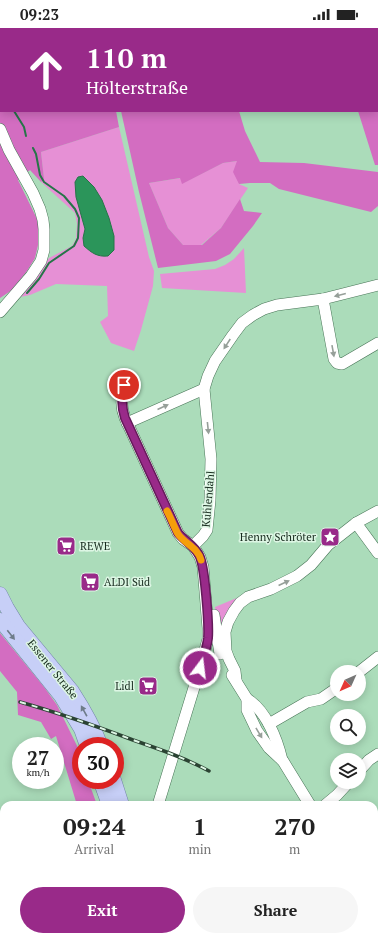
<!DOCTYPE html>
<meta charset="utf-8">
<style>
:root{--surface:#fff;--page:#f6f6f6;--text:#222;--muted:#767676;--accent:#992a89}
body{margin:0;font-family:"PT Serif",serif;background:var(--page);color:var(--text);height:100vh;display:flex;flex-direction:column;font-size:15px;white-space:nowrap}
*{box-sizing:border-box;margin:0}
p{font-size:13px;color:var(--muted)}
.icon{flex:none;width:22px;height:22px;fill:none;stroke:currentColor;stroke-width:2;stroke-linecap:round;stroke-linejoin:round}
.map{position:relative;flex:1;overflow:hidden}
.drawer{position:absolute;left:0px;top:773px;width:378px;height:140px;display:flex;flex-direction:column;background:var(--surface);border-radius:12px 12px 0 0;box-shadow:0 2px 10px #0003}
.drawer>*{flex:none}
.hud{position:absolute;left:0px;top:0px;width:378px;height:84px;box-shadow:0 2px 10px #0003;background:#992a89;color:#fff;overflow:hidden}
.needle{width:26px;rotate:225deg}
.fabs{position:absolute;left:330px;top:637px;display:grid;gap:8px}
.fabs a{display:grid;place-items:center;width:36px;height:36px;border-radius:50%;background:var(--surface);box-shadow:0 2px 10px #0003;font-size:20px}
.speed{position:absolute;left:12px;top:709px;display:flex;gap:8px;font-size:20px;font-weight:700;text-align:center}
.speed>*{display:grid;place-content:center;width:52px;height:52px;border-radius:50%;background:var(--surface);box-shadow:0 2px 10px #0003;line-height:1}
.speed small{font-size:10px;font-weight:400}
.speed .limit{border:6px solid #d22;background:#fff;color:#111}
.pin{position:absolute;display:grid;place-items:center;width:34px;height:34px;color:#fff;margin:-17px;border:2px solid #fff;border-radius:50%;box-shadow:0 1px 4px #0007}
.me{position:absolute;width:44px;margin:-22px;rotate:15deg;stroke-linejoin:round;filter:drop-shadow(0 0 3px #0008)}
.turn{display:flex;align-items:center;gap:14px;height:84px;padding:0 20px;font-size:18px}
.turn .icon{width:52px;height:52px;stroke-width:2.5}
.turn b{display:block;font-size:28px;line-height:34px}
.eta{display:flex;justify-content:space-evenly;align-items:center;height:68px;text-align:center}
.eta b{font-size:24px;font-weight:800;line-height:28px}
.primary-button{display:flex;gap:8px;margin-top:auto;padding:8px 20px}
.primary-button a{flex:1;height:46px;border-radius:24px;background:var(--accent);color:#fff;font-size:16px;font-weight:800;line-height:46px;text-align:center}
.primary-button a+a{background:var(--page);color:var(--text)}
.status{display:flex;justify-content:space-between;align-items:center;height:28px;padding:0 20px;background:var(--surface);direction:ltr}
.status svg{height:11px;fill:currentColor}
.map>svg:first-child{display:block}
.green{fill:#e690d5}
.forest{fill:#d36dc1}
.water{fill:#2b955a;stroke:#257548}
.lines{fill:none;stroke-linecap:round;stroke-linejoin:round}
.stream{stroke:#257548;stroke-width:2}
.minor-casing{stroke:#477456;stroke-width:12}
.major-casing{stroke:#7080a7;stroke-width:15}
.minor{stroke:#fff;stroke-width:11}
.major{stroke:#c7cff7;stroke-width:14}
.rail-casing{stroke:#2b4333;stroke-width:3.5}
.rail{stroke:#ddf6e4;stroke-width:2;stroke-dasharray:6;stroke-linecap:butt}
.oneway{fill:#969f99}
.oneway2{fill:#6e7c8a}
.route-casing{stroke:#631b59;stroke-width:10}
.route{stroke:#992a89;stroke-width:7}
.slow{stroke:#f59e0b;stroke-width:7}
.labels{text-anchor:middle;stroke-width:3;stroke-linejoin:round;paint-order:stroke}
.street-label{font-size:11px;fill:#162a1d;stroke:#ddf6e4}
.poi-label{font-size:11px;fill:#162a1d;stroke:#ddf6e4;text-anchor:end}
</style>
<div class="status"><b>09:23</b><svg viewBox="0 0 49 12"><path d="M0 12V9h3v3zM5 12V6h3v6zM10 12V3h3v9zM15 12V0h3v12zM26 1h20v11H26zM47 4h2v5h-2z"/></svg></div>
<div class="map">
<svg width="378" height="913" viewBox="0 0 378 913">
<rect width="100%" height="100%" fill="#abdcba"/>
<g class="green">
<polygon points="119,99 149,229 154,243 153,258 141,302 134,323 111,315 100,294 108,288 107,258 56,256 30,267 20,269 49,230 72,218 76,211 77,196 75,185 41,154 44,151 41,124"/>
<polygon points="237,133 239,156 248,160 221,200 201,217 183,217 168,200 149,155 181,150 183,155 223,135"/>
<polygon points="244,220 246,265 162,260 160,246 215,241 225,237 234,231"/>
<polygon points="244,567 223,601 217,598 215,579"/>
</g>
<g class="forest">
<polygon points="0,0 167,0 169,1 146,1 145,0 144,1 1,1 1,83 116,83 119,99 41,124 44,151 41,154 30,142 18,152 38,193 38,217 35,230 27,243 12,262 0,270"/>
<polygon points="377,75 378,78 378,137 375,137 358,83 377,83"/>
<polygon points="121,83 239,83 245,103 260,134 304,135 378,144 378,178 371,184 279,161 270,155 250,155 239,156 233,144 237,133 223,135 182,156 180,150 149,155 168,200 183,217 202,217 221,200 240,171 244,183 262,185 253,198 230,226 216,233 158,240 139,164"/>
<polygon points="0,605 44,659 57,677 81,726 81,752 88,752 97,777 77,777 56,708 51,711 41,694 18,687 17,664 0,643"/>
</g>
<path class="water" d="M 83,148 L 94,159 L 102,172 L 109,190 L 114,208 L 114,222 L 108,228 C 97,229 92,225 84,218 L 83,210 L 85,201 L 76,169 L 75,154 L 78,149 Z"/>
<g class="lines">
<g class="stream">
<polyline points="46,1 48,0"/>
<polyline points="0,28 1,28"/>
<polyline points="14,83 24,99 26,108"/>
<polyline points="27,265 39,251 49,235 74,218 78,210 79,190 75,181 64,168 44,154 40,147 36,126 33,120"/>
</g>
<g class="minor-casing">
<g id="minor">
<polyline points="0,101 9,122 33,165 40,181 43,192 44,201 44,222 41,233 31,248 0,284"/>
<polyline points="323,271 334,331 337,335 342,336 378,315"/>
<path d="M 124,357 C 122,370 120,377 125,390 L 178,505 L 183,511 L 193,518 L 200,529 L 203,539 L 208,600 L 208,611 L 200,640 L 158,777"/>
<polyline points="127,395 204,361"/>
<polyline points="356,495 378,525"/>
<polyline points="193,518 203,508 207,502 210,472 211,431 204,361 208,348 215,333 233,307 242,295 253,287 264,281 277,277 323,271 378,257"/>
<polyline points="214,587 220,626"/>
<polyline points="359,644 378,629"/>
<polyline points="232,647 247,671 247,682 257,703 269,720 283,733 310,777"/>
<polyline points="236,652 235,643 229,631 226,623 225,604 228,594 234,583 240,575 248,569 271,561 297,548 311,537 328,517 356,495 378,483"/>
<path d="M 247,671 C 266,682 277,711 282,732"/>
<polyline points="269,696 307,674 321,671 337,660"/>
<polyline points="359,743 369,732 378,726"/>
<polyline points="325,777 337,767 349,754"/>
<polyline points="0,806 4,809"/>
<polyline points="374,810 378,805"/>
<polyline points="374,835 378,839"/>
<polyline points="180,909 181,913"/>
<polyline points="323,909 328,913"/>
</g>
</g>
<g class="major-casing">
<g id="major">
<path d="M 0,566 L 7,580 L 18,598 L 72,663 C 83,680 94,699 101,718"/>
<polyline points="0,592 61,668 81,701 87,718"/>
<polyline points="100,752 109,777"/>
<polyline points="114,752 122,777"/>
<polyline points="154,909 156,913"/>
<polyline points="166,909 168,913"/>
</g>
</g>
<use href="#minor" class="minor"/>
<use href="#major" class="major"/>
<g class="rail-casing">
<path id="rail" d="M 20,674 C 59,685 96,698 133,712 C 159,721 185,730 209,743"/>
</g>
<use href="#rail" class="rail"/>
</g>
<defs><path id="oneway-solid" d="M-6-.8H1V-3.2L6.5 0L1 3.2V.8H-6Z"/></defs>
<g class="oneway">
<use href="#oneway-solid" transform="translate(340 267) rotate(166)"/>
<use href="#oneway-solid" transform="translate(227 316) rotate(123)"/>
<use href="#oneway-solid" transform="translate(333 323) rotate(80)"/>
<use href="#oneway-solid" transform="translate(163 379) rotate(-24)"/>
<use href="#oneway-solid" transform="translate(208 400) rotate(84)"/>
<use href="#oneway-solid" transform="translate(284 555) rotate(-25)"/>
<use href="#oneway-solid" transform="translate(259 705) rotate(59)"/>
</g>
<g class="oneway2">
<use href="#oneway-solid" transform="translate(11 607) rotate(52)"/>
<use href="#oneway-solid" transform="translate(84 683) rotate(-119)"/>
</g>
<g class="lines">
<g class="route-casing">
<path id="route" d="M 124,357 C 122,370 121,377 125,390 L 178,505 C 185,513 194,518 199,527 C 205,537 209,597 208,610 C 207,620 203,630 200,640"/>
</g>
<use href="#route" class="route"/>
<path class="slow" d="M 167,483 C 171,490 174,499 178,506 C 185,516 198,520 201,532"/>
</g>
<defs>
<g id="sight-square" transform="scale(1)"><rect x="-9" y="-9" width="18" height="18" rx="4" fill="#992a89" stroke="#ddf6e4"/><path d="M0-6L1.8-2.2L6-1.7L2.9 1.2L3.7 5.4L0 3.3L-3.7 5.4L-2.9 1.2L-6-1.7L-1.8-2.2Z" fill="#fff"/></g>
<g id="supermarket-square" transform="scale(1)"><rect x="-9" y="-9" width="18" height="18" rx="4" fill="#992a89" stroke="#ddf6e4"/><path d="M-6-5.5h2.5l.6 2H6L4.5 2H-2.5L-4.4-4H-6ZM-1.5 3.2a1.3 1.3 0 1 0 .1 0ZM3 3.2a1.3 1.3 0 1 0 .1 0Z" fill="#fff"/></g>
</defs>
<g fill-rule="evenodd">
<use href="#sight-square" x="330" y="509"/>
<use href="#supermarket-square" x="66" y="518"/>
<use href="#supermarket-square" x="90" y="554"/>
<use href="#supermarket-square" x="148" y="658"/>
</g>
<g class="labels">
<g class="street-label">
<text transform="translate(208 471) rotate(-85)" y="4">Kuhlendahl</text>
<text transform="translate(53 641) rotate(51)" y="4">Essener Straße</text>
</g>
<g class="poi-label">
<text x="316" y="513">Henny Schröter</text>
<text x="80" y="522" text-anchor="start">REWE</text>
<text x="104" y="558" text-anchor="start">ALDI Süd</text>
<text x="134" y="662">Lidl</text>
</g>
</g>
</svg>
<div class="fabs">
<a><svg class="needle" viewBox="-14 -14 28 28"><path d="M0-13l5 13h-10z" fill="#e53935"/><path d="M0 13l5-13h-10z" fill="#767676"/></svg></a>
<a><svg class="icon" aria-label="search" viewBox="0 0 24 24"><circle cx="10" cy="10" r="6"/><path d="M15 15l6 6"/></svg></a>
<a><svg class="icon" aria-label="layers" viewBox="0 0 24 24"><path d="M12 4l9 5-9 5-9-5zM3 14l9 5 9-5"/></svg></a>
</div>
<div class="speed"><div>27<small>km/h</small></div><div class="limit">30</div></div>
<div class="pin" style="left:124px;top:357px;background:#d93025"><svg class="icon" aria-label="arrive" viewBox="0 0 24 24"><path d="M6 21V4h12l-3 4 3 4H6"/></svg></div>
<svg class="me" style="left:200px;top:640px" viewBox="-20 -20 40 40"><circle r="17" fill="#992a89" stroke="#fff" stroke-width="3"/><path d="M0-11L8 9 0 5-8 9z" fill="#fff"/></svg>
<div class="hud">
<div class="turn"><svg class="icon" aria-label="ahead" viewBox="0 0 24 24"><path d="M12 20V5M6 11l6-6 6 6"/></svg><div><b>110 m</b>Hölterstraße</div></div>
</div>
<section class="drawer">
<div class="eta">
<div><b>09:24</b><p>Arrival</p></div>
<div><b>1</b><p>min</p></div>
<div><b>270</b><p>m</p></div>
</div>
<div class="primary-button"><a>Exit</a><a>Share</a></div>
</section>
</div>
